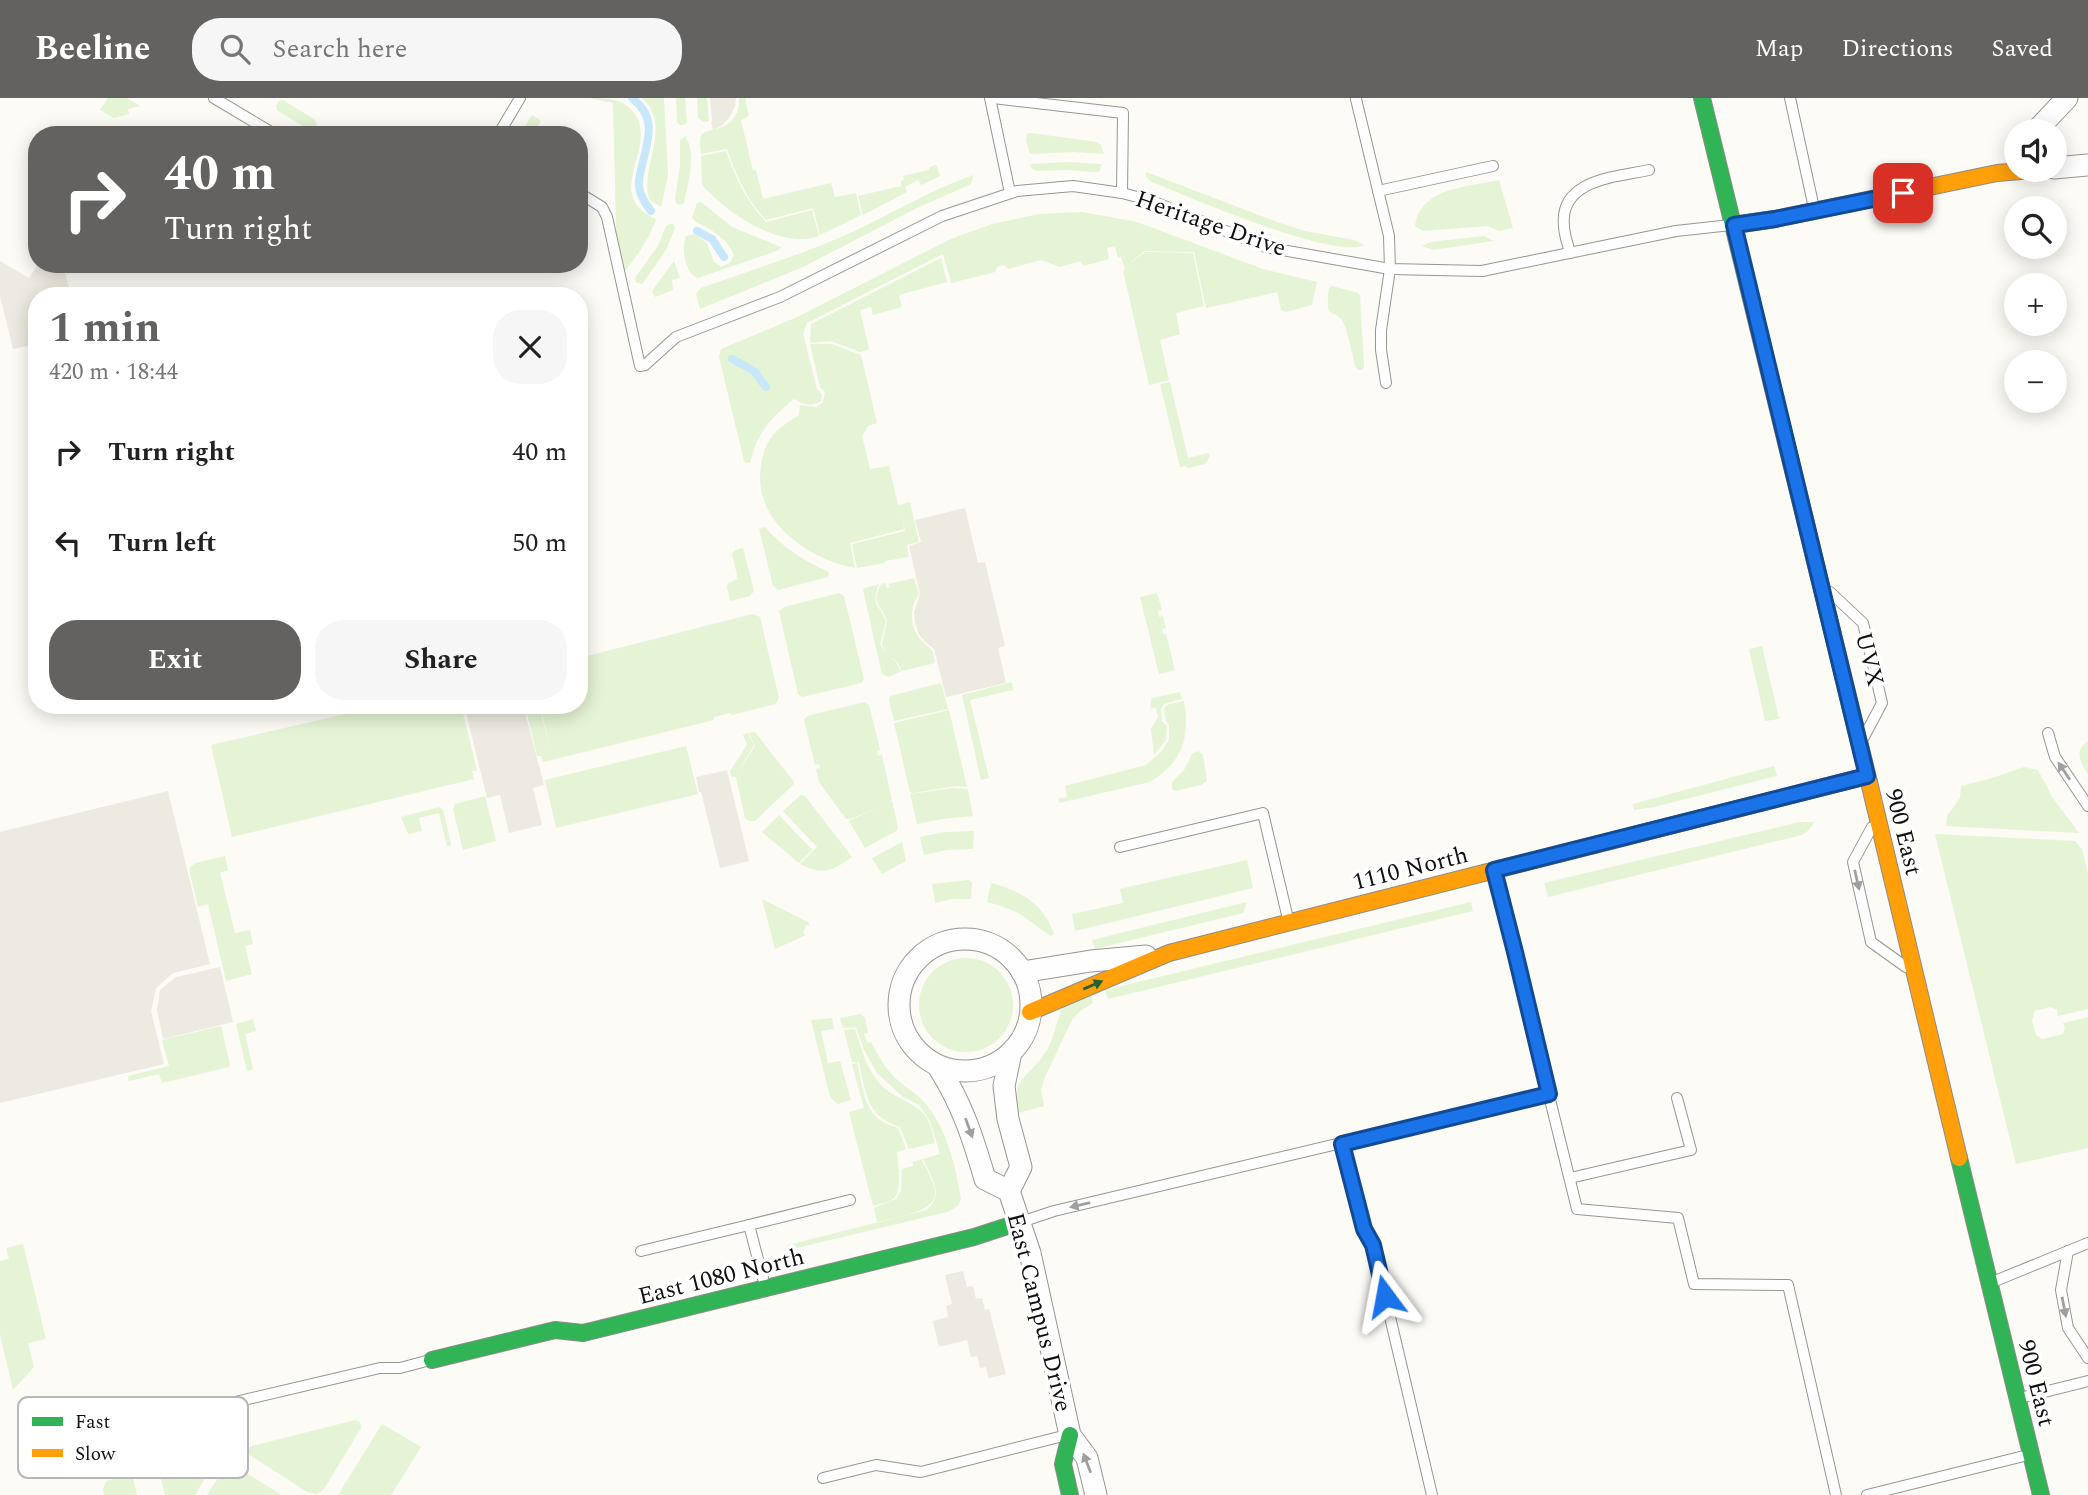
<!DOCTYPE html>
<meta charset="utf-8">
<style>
:root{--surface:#fff;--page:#f6f6f6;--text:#222;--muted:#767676;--accent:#636260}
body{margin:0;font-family:Spectral,serif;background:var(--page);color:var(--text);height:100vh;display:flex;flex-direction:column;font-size:26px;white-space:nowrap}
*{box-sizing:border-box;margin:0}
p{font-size:23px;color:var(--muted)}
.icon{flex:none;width:38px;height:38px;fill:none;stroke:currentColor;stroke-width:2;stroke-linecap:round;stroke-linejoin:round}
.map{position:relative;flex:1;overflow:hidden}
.details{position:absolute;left:28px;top:189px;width:560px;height:427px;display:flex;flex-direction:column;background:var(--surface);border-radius:28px;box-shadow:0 4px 18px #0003}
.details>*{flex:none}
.guide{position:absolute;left:28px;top:28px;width:560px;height:147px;border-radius:28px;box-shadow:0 4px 18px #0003;background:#636260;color:#fff;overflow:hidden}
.fabs{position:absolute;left:2004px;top:21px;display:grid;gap:14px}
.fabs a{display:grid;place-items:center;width:63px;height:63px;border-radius:50%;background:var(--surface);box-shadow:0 4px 18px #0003;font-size:35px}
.pin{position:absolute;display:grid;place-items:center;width:60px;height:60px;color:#fff;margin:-30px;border-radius:14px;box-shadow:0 4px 10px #0006}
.me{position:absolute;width:77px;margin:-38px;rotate:347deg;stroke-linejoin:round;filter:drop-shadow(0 0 5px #0008)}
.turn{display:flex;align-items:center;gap:24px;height:147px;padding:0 21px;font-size:32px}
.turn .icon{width:91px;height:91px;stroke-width:2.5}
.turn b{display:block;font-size:49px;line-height:60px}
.round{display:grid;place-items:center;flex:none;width:74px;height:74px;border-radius:28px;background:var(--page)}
.summary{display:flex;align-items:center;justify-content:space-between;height:119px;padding:0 21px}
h1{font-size:42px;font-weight:700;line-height:52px;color:var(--accent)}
.cta{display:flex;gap:14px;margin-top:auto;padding:14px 21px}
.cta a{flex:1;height:80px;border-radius:28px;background:var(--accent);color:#fff;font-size:28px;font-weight:700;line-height:80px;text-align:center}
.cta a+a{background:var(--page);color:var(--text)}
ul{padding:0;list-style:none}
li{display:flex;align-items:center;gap:21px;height:91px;padding:0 21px}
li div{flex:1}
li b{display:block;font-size:26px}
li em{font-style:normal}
header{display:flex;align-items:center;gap:42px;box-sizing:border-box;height:98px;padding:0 35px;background:var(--accent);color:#fff}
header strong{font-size:33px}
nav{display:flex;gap:38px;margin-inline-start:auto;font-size:24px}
.search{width:490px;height:63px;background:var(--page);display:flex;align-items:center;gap:18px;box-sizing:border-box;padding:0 24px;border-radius:28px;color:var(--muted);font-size:26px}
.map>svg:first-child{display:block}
.green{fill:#e5f4d4}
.plaza{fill:#edeae1}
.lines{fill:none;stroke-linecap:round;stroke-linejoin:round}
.stream{stroke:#c9e7fa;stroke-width:8}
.lane-casing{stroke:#969694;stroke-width:12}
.street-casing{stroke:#969694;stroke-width:23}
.fast-casing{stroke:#8d8c8a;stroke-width:18}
.slow-casing{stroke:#8d8c8a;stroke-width:18}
.lane{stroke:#fffefe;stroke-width:10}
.street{stroke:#fffefe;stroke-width:21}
.fast{stroke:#30b455;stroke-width:16}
.slow{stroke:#ff9f0a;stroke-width:16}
.oneway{fill:#9f9f9f}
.oneway2{fill:#206232}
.route-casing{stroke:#114b97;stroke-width:18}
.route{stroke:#1a73e8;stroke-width:12}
.labels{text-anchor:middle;stroke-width:7;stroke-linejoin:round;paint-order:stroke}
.street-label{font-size:24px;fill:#101010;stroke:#fff}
.key{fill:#fff;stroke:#b7b7b7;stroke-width:2}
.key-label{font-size:19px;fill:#101010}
</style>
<header>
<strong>Beeline</strong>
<div class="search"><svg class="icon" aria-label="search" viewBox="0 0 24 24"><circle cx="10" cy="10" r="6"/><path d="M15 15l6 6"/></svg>Search here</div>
<nav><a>Map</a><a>Directions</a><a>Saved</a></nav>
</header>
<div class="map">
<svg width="2088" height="1397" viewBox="0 0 2088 1397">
<rect width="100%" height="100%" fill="#fcfbf6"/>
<g class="green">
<polygon points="108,0 127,0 140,8 128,11 129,16 114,20 100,12"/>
<path d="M 589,0 C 606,0 623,0 634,15 C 660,50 600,96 656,121 C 650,140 638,156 626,172 L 622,172 L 617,167 L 613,5 Z"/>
<path d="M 642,0 L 664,0 L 668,78 L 661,109 L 650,102 C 638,69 674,30 642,0 Z"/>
<polygon points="676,0 685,0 687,24 684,27 680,27 677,24"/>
<polygon points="697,0 707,0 709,23 703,24 698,20"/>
<path d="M 739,0 L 745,0 L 749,18 L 741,22 L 753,73 L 756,72 L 763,101 L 831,85 L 835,99 L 856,95 L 861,117 L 820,137 L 813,110 L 766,122 C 746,101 737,78 727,51 L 701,56 C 701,52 699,42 701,38 C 706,28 740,36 739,0 Z"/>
<polygon points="283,2 314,21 317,26 314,30 309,32 277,12 276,8 279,3"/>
<polygon points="532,17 541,23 533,37 520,37"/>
<polygon points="1031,35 1097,44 1101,47 1104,56 1073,54 1030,56 1026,42 1027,36"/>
<path d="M 685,38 C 697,55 688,86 684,105 L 681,107 L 677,106 L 675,102 L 680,67 L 680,42 Z"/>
<path d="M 726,53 C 736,81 746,103 766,124 L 812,112 L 819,138 C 780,152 727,115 702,87 L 701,58 Z"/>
<polygon points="1068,64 1102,66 1099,74 1094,74 1067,72 1037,73 1031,70 1030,66"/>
<polygon points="936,67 940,78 921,87 918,82 905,89 907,94 863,117 858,98 901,88 901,83 904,82 903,78 929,72 929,69"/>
<path d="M 1146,74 L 1280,125 L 1305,133 L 1354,142 L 1364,147 C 1334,162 1186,98 1150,83 L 1146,78 Z"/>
<path d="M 974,77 L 971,86 L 917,110 L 803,169 L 700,211 L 696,196 L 701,190 C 754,171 807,155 857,132 C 896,113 933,91 974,77 Z"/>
<path d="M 1499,82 L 1513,130 L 1499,133 L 1488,128 L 1423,133 L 1415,128 C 1421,89 1468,89 1499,82 Z"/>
<path d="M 701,104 L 732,129 L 781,149 L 779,152 L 698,180 C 685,176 681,150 686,138 L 694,136 L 707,145 L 714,164 L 721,169 L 730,165 L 734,157 C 730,147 721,138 711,132 C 705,127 698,127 692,120 L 697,105 Z"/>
<path d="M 1082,114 L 1137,124 L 1263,171 L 1317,184 L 1312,207 L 1286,214 L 1281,212 L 1277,194 L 1206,210 L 1194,154 L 1144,153 L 1126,169 L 1145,154 L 1193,155 L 1204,208 L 1176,215 L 1180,236 L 1160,242 L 1169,282 L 1149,287 L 1123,172 L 1125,171 L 1121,159 L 1118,160 L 1115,148 L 1107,150 L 1109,161 L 1083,168 L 1081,163 L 1060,169 L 1041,162 L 1008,171 L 1004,167 L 997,169 L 995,174 L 951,185 L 943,156 L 807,225 L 803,236 L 817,291 L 822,296 L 821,303 C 811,309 802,307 794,301 C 769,322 758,333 750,365 L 746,365 L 744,363 L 719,259 L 721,251 L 795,220 L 951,141 L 992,126 L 1039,116 Z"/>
<polygon points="670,126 674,126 675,130 666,152 643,185 641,186 636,184 635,180 658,148 666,128"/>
<polygon points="1484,138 1494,143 1433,152 1422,148 1430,144"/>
<polygon points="941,160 947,184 899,197 902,209 873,217 871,209 860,212 869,251 860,254 831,243 810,245 811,226"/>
<polygon points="674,163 680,180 672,182 673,192 655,199 652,193"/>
<path d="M 1332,188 L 1358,195 L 1360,198 L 1364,269 L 1362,272 L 1358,272 L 1355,268 C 1352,255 1349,241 1345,228 C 1336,206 1324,227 1329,190 Z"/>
<path d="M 810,246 L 832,246 L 861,257 L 877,325 L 868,328 L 862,338 L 870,371 L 889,368 L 898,407 L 910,404 L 919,444 L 907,447 L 909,459 L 885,463 L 885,465 L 857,470 L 852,446 L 905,433 L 902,417 L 904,431 L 850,445 L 855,470 C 808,461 752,423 761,368 C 762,357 766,346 773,337 C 780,329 790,323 799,317 L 800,307 L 816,309 L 823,304 L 825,294 L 820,289 Z"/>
<polygon points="1170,284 1188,360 1209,355 1210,358 1205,366 1189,370 1185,368 1180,369 1160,286"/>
<path d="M 765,429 C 783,450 804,463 829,474 L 828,479 L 778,492 L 773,488 L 759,431 Z"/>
<polygon points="743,450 754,493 750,498 730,503 727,489 728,485 738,481 732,456 735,452"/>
<path d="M 914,480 L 919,496 C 909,510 910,529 921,542 C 925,547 930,549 933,554 C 934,557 934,561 935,565 L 902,573 L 897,564 L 887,557 L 896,564 L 901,574 C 894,575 890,582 882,576 L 863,492 L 865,490 L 879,486 C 870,510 880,505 886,524 L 880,546 L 886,556 L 882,546 L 887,523 C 882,507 870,506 881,486 L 885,485 L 887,490 L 890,490 L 889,486 Z"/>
<polygon points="839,495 844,498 864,581 861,585 802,599 798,596 779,513 784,509"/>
<polygon points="1157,495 1162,512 1158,513 1159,519 1163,518 1166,530 1162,531 1163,536 1166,536 1175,572 1159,576 1140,499"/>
<polygon points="753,516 760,519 779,600 775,606 732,617 730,615 714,619 714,622 543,664 541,658 537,658 525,607 539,607 552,658 540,607 579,607 579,560"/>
<polygon points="1762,548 1779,621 1765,623 1749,551"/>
<polygon points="1012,584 1013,592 970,602 989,680 981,682 962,597"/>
<polygon points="941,585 948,611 894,623 889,603 890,598"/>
<polygon points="1180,594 1182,601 1164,606 1161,611 1162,623 1167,628 1166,642 1154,657 1151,631 1158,619 1156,609 1151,611 1150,606 1152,600"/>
<path d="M 1184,603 C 1190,640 1183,663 1150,684 L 1059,705 L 1058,701 L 1067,699 L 1065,688 L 1146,667 L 1161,654 L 1169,642 L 1169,627 L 1166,623 L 1164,611 L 1166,607 Z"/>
<polygon points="865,604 869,607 880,652 877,653 878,658 882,657 892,702 888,704 892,703 898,729 896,733 865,750 849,723 880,708 851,721 846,721 819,684 816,671 820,670 819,666 815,667 804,622 807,618"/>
<polygon points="385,607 461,607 477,672 472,673 474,681 232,739 211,647"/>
<polygon points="949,612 967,689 956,688 913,695 910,694 894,625"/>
<polygon points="755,634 794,684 793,687 755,723 749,723 745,720 736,679 731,678 730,673 747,647 743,637 748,635 754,647 737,675 755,648 749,635"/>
<path d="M 2088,643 L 2088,677 C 2081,664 2073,654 2088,643 Z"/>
<polygon points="686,648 698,696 556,730 545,682"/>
<polygon points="1198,653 1203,657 1207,683 1201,687 1175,693 1172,691 1172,684 1184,672 1192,656"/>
<polygon points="1774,668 1777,678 1654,709 1634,712 1633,706"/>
<polygon points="2024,669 2038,672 2052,699 2079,735 1946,728 1947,718 1960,700 1961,688 1993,680"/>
<polygon points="953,690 968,691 973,718 942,721 917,726 910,696"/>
<path d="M 801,697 L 805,698 L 852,759 C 833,773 822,778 800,766 L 817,749 L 783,713 Z"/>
<polygon points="485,698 496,743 463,752 453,711 455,706"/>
<polygon points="440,709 443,712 451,745 450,748 447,748 439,715 419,720 422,733 408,736 401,719"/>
<polygon points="779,717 812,752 799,765 762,734"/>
<polygon points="1800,724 1814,724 1809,732 1802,737 1548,799 1544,785"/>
<polygon points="974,733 973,751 947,752 924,757 920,739 945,734"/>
<polygon points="1935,736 2075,743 2082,751 2088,776 2088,911 2058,918 2057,912 2050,909 2035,913 2032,923 2036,937 2042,941 2063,936 2065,931 2063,925 2088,919 2088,1050 2016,1066"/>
<polygon points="902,744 906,763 882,776 872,760"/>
<polygon points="225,758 228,772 220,775 235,835 250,832 253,846 245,848 252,876 226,883 208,806 198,809 189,771 195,765"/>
<polygon points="1247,762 1253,790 1075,833 1072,816 1123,805 1120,791"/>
<polygon points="969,782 972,784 971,801 952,801 935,805 932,786"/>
<path d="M 991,785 C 1021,793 1043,805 1054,836 L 1051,838 C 1042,833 1035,826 1026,820 C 1015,812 1001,808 987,804 Z"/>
<polygon points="762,801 808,824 810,828 806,827 803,835 806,837 775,851"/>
<polygon points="1247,804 1243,815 1095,851 1092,842"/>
<polygon points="1471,804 1473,813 1108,901 1105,892"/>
<circle cx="966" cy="907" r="47"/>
<path d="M 1091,896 L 1093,905 L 1080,913 L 1072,922 L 1045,979 L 1041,992 L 1044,1008 L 1018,1015 C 1010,978 1031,979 1047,952 C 1055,938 1056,923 1063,909 Z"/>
<path d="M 861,916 L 865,920 L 868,935 L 864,936 L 868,945 L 871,944 C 878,957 885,970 895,980 C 904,988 916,995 924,1004 C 947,1030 955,1067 961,1100 L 958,1108 L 947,1114 L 784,1153 L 788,1147 L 927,1112 C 945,1096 931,1079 923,1061 L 940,1056 L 930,1023 L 919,1007 L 902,998 L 877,975 L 864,952 L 856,929 L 843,930 L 840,920 Z"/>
<polygon points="832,920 834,931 821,933 828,965 840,963 851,1002 838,1006 830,999 811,922"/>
<polygon points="253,921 256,933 245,936 253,971 247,973 236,926"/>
<polygon points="221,928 230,966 229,969 162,985 159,976 129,983 128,978 169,968 162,942"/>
<path d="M 855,931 C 861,949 866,970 879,985 C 893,1002 919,1003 929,1024 C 932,1030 933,1039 935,1045 L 909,1051 L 900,1029 C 866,1018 866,995 859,964 L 852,964 L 844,932 Z"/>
<path d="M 857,965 C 865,997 863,1020 898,1030 L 906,1051 L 897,1054 C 898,1064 902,1091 895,1099 C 889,1105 880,1106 873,1108 L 849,1014 L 864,1010 L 852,966 Z"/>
<path d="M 921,1061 C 926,1071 936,1086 935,1097 C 933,1115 891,1120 877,1124 L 874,1110 L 896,1101 L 901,1093 L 902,1071 L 913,1068 L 913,1064 Z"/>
<polygon points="23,1146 46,1241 28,1245 34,1269 13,1292 0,1236 0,1163 9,1161 6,1150"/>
<polygon points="355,1322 360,1324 361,1330 324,1391 317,1396 307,1394 248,1356 249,1349 252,1348"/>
<polygon points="382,1326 421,1349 391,1397 338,1397"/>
<polygon points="206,1358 213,1362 213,1367 195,1397 165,1397 160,1378 163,1369 200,1360 202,1362 202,1359"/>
<polygon points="230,1372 243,1373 282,1397 207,1397 218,1380"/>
<polygon points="132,1376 137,1397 104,1397 103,1391 106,1383"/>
</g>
<g class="plaza">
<polygon points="710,0 736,0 735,8 729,20 722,27 713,32 711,24 712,23"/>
<polygon points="0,163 29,180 38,166 63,166 71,198 37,198 37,246 13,251 0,198"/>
<polygon points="965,410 978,465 985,464 1005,548 998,550 1006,585 946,599 934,551 925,544 918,535 915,524 914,514 920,496 909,448 921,444 915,422"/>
<polygon points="464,607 523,607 544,687 533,690 542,727 509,735 500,697 487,700"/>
<polygon points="727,672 749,763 720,770 701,694 699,694 696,679"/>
<polygon points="168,693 210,866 173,875 156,890 151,913 164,966 0,1005 0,734"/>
<polygon points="220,869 233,924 163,941 157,912 160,892 176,879"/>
<polygon points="963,1173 967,1189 973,1188 976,1201 982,1200 985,1212 989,1211 1006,1276 989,1280 986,1269 980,1270 977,1258 971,1259 967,1242 939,1249 933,1223 948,1219 946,1208 952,1206 945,1177"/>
</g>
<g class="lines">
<g class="stream">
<path d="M 632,0 C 659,21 647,43 641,72 C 640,77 638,83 639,88 C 640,98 645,105 651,113"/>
<polyline points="697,133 712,141 724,159"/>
<polyline points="732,261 754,273 766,289"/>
</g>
<g class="lane-casing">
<g id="lane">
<polyline points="214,0 276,37"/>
<polyline points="990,0 1010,95"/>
<polyline points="993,0 1123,15 1122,95"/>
<polyline points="1790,0 1814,110"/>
<polyline points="1356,1 1389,138 1390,171 1381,232 1381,252 1386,285"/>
<polyline points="498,37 520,0"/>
<polyline points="1378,93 1493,68"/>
<polyline points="579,95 602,109 607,119 640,268 645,267 676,239 780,199 942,118 1017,93 1073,88 1122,95 1152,103 1265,149 1390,171 1482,173 1676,133 1731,127"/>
<path d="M 1570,155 C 1568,146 1564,137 1564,128 C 1559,81 1617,79 1649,72"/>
<polyline points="1830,494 1863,525 1882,605 1864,639"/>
<polyline points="2048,635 2055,659 2088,708"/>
<polyline points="1872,729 1853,764 1871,844 1906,869"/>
<polyline points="1120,749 1263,715 1288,821"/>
<polyline points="1494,775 1577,1111 1678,1120 1694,1186 1788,1187 1836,1397"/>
<polyline points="1342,1046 1364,1131 1373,1147 1432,1397"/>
<polyline points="1570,1080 1691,1052 1677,1000"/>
<polyline points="1021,1124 1054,1113 1548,996"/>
<polyline points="641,1153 749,1127"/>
<polyline points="2068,1153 2061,1192 2068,1230 2088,1260"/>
<polyline points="1990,1185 2088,1145"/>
<polyline points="765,1188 749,1127 850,1102"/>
<polyline points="2020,1300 2088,1283"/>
<polyline points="214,1309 380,1270 400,1270 430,1262"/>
<polyline points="823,1380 876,1367 921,1374 1067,1337"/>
<polyline points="1867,1397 2028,1357"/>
</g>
</g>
<g class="street-casing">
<g id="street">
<polyline points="2036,33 2067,0"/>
<polyline points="2054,70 2088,67"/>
<circle cx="965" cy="907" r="66"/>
<polyline points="1022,874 1091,863 1146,858"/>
<path d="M 939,970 C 962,1006 973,1040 985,1081 L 1009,1093 L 1011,1099 L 1030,1155 L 1070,1337 L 1087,1360 L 1096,1397"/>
<polyline points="1009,1093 1021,1069 1008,1021 1004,988 1010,959"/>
</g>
</g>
<g class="fast-casing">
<g id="fast">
<polyline points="1702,0 1869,684"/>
<polyline points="1523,765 1867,678"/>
<polyline points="1959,1060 2041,1397"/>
<polyline points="432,1262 555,1232 583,1235 974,1139 1020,1124"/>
<polyline points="1070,1337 1063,1366 1070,1397"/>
</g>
</g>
<g class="slow-casing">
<g id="slow">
<polyline points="1734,127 1775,121 1997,75 2033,72"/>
<polyline points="1869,684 1959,1060"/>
<polyline points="1030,914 1169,855 1523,765"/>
</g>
</g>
<use href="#lane" class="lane"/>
<use href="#street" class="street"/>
<use href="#fast" class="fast"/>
<use href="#slow" class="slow"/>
</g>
<defs><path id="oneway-solid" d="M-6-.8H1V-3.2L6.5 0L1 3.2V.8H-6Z" transform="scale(1.75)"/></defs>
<g class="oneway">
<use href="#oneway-solid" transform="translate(2064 673) rotate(-124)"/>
<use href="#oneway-solid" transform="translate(1857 782) rotate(77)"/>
<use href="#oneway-solid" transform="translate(969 1030) rotate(70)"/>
<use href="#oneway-solid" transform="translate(1080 1107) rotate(167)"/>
<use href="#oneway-solid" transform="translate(2064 1209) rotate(79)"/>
<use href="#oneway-solid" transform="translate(1087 1365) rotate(-111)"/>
</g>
<use class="oneway2" href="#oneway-solid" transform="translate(1093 887) rotate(-23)"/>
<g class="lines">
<g class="route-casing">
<polyline id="route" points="1385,1198 1373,1147 1364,1131 1342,1046 1549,996 1515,854 1494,772 1867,678 1734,127 1775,121 1903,95"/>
</g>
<use href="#route" class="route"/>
</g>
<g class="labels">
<g class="street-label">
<text transform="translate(1211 125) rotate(19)" y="8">Heritage Drive</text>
<text transform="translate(1870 561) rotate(76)" y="8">UVX</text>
<text transform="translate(1904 734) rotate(76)" y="8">900 East</text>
<text transform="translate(1410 770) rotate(-14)" y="8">1110 North</text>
<text transform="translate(721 1178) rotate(-14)" y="8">East 1080 North</text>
<text transform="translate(1040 1214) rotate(76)" y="8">East Campus Drive</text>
<text transform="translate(2037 1285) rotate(76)" y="8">900 East</text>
</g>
</g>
<rect x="18" y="1299" width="230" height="81" rx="10" class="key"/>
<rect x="32" y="1319" width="31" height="9" fill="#30b455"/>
<rect x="32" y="1351" width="31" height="8" fill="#ff9f0a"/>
<g class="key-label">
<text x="75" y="1330">Fast</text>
<text x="75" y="1362">Slow</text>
</g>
</svg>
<div class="fabs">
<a><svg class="icon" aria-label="sound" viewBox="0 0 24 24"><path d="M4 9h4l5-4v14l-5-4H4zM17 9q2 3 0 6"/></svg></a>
<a><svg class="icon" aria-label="search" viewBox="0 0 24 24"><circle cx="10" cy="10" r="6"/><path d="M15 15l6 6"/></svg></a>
<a>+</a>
<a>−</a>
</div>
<div class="pin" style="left:1903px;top:95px;background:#d93025"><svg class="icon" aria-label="arrive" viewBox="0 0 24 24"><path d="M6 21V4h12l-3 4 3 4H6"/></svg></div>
<svg class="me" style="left:1385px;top:1198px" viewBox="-20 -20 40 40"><path d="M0-17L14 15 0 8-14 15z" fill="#1a73e8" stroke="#fff" stroke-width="4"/></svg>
<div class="guide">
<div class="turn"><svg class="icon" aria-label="right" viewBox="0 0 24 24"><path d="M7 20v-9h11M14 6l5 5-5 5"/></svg><div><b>40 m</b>Turn right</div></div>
</div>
<section class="details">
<div class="summary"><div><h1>1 min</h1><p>420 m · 18:44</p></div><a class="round"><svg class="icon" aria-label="close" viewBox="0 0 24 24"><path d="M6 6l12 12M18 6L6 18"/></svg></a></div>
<ul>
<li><svg class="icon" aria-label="right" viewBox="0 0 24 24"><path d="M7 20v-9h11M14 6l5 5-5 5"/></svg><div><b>Turn right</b></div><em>40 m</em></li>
<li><svg class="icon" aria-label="left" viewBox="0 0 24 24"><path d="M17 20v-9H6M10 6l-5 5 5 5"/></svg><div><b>Turn left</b></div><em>50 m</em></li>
</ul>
<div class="cta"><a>Exit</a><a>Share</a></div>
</section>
</div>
